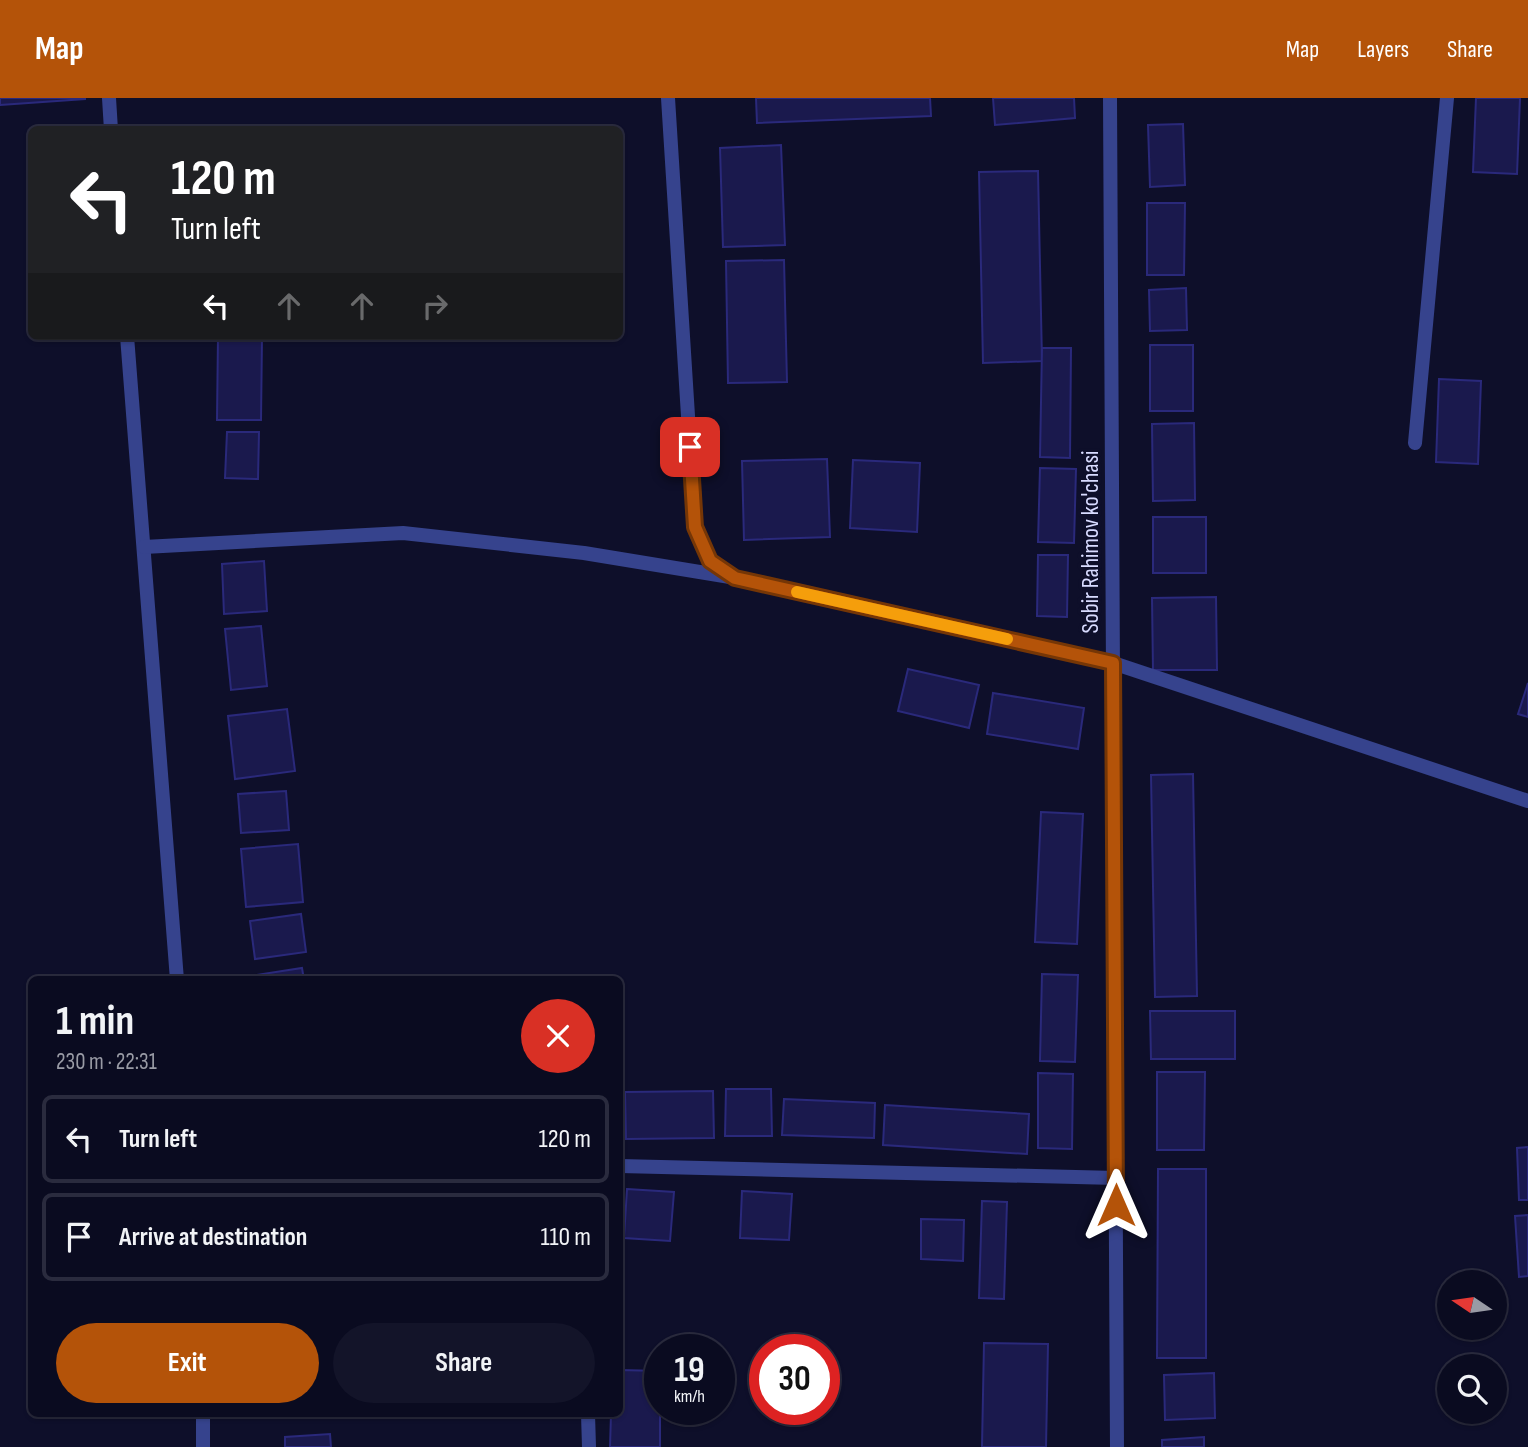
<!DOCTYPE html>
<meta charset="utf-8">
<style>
:root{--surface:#0a0b20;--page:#131429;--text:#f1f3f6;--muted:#999ba5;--line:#2a2b3e;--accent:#b45309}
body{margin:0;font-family:"Sofia Sans Condensed",sans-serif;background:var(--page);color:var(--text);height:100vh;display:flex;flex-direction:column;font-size:26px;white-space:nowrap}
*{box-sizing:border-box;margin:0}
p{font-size:23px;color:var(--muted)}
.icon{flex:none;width:38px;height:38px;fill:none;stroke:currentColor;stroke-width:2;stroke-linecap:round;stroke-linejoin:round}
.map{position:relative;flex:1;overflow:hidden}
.drawer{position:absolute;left:28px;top:878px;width:595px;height:441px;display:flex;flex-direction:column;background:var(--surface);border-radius:10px;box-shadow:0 2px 5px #0004,0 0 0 2px var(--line)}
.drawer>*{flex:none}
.guide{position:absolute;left:28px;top:28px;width:595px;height:214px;border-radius:10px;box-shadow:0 2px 5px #0004,0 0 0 2px var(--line);background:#202124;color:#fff;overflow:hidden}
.needle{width:46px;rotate:283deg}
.fabs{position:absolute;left:1437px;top:1172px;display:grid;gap:14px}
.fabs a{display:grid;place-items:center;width:70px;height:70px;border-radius:50%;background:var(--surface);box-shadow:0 2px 5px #0004,0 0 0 2px var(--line);font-size:35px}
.speed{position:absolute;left:644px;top:1236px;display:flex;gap:14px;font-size:35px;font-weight:700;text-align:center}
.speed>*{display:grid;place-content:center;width:91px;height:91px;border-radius:50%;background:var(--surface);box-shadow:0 2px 5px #0004,0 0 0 2px var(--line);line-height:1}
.speed small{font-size:18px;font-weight:400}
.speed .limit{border:10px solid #d22;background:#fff;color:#111}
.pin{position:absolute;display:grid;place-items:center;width:60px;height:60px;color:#fff;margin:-30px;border-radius:14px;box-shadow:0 4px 10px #0006}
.me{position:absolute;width:77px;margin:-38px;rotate:0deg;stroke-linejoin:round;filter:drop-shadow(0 0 5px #0008)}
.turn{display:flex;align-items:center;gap:24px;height:147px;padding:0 28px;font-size:32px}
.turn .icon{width:91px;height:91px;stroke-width:2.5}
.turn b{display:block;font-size:49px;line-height:60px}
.lanes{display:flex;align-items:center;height:66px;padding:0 28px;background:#0003;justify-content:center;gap:35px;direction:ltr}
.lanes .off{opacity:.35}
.round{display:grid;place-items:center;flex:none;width:74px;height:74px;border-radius:37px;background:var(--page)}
.head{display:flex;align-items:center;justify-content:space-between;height:119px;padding:0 28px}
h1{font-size:42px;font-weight:700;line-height:52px}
.action{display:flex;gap:14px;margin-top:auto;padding:14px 28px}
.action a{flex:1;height:80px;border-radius:42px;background:var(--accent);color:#fff;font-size:28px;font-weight:700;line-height:80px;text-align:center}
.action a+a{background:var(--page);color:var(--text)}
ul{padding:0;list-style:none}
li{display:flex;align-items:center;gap:21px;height:88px;margin:0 14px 10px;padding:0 14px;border:4px solid var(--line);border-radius:10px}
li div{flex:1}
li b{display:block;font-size:26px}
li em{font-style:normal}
header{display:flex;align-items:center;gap:42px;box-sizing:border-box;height:98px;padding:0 35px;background:var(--accent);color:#fff}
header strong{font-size:33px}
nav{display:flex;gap:38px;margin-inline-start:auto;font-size:24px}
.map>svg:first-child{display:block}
.building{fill:#1a194d;stroke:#2a297b;stroke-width:2}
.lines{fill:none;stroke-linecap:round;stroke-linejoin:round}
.street{stroke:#36438d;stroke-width:14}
.route-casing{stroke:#753606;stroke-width:18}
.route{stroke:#b45309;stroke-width:12}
.slow{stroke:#f59e0b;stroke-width:12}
.labels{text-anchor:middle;stroke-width:7;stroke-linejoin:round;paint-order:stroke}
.street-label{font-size:24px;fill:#d8dbff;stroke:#0e0f2a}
</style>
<header>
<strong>Map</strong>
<nav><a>Map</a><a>Layers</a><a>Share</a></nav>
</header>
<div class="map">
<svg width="1528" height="1349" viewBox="0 0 1528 1349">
<rect width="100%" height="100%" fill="#0e0f2a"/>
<g class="building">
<polygon points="0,0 85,0 85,1 0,7"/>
<polygon points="756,0 930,0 931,18 757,25"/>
<polygon points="993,0 1074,0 1075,20 995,27"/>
<polygon points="1476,0 1520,0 1517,76 1473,74"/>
<polygon points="1183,26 1185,87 1150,89 1148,27"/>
<polygon points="781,47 785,147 723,149 720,50"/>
<polygon points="1038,73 1042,263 983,265 979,74"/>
<polygon points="1147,105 1185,105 1184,177 1147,177"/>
<polygon points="784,162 787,284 728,285 726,163"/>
<polygon points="1186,190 1187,232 1150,233 1149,192"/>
<polygon points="218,238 262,238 261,322 217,322"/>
<rect x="1150" y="247" width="43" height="66"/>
<polygon points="1042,250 1071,250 1070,360 1040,359"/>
<polygon points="1439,281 1481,283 1478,366 1436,364"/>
<polygon points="1194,325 1195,402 1153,403 1152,326"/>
<polygon points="227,334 259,334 258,381 225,380"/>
<polygon points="827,361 830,439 744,442 742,363"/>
<polygon points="853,362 920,365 917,434 850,430"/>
<polygon points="1040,370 1076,371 1074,445 1038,444"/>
<rect x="1153" y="419" width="53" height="56"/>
<polygon points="1038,457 1068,457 1067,519 1037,518"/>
<polygon points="264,463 267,513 224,516 222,466"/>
<polygon points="1216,499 1217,572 1153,572 1152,500"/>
<polygon points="261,528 267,588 231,592 225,531"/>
<polygon points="908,571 979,587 969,630 898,613"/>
<polygon points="1528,585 1528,619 1518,616"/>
<polygon points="993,595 1084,610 1078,651 987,636"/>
<polygon points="287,611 295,673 235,681 228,618"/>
<polygon points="1193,676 1197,898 1155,899 1151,677"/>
<polygon points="286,693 289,732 241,735 238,696"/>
<polygon points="1041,714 1083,716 1077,846 1035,844"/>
<polygon points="298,746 303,804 246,809 241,751"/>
<polygon points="301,816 306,854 255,861 250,823"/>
<polygon points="302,870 304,882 256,882 256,877"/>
<polygon points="1042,876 1078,877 1075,964 1040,963"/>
<polygon points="1150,913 1235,913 1235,961 1151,961"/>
<polygon points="1157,974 1205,974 1204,1052 1157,1052"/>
<polygon points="1038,975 1073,976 1072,1051 1038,1050"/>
<polygon points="726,991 771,991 772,1038 725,1038"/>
<polygon points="713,993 714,1040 626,1041 625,994"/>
<polygon points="784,1001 875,1005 874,1040 782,1037"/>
<polygon points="885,1007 1029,1016 1027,1056 883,1047"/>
<polygon points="1528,1049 1528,1102 1519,1102 1517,1050"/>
<polygon points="1158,1071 1206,1071 1206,1260 1157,1260"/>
<polygon points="627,1091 674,1094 670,1143 624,1140"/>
<polygon points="742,1093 792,1096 789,1142 740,1140"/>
<polygon points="982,1103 1007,1104 1004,1201 979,1200"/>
<polygon points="1528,1117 1528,1178 1519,1179 1515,1118"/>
<polygon points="921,1121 964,1122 963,1163 921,1161"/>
<polygon points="984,1245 1048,1246 1046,1349 982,1349"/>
<polygon points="620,1272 660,1273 660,1349 610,1349 611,1316 620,1316"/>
<polygon points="1214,1275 1215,1320 1165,1322 1164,1277"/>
<polygon points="330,1336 331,1349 285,1349 285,1339"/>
<polygon points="1204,1339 1204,1349 1162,1349 1162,1342"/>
</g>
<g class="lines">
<g class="street">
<polyline points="109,0 111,32"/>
<polyline points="668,0 695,429 710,463 735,480 1113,565 1528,703"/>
<polyline points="1110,0 1117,1349"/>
<polyline points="127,238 177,882"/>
<polyline points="1415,345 1447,0"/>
<polyline points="144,449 403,435 584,455 730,479"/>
<polyline points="620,1068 1116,1080"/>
<polyline points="203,1316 203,1349"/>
<polyline points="588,1316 589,1349"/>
</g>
</g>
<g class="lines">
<g class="route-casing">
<polyline id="route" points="690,349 695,429 710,463 735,480 1113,565 1116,1107"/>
</g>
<use href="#route" class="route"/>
<polyline class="slow" points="797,494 1007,541"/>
</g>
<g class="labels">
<g class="street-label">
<text transform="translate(1090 444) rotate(-90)" y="8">Sobir Rahimov ko'chasi</text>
</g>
</g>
</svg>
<div class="fabs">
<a><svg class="needle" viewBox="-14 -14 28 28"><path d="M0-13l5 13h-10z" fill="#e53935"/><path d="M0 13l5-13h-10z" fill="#999ba5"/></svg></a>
<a><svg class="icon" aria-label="search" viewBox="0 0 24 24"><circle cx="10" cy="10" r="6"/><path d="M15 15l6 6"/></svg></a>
</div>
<div class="speed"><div>19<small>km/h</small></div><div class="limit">30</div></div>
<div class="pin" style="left:690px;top:349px;background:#d93025"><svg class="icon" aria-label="arrive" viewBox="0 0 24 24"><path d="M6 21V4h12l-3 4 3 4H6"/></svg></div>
<svg class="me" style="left:1116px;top:1107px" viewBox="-20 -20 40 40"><path d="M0-17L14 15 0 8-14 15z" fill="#b45309" stroke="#fff" stroke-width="4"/></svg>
<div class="guide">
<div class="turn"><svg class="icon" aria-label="left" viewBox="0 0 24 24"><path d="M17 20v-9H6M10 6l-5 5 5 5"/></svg><div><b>120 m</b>Turn left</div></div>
<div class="lanes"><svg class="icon" aria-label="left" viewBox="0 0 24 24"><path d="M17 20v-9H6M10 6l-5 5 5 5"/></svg><svg class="icon off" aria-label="ahead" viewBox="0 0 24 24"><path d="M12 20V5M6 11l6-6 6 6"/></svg><svg class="icon off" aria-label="ahead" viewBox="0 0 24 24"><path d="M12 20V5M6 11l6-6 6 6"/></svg><svg class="icon off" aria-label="right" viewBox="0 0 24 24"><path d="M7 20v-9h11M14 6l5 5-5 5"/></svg></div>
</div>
<section class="drawer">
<div class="head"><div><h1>1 min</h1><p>230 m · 22:31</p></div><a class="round" style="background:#d93025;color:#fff"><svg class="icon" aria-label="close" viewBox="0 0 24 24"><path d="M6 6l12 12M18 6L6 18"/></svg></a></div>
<ul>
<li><svg class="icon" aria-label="left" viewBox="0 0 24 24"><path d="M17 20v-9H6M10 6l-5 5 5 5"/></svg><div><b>Turn left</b></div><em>120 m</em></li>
<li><svg class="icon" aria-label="arrive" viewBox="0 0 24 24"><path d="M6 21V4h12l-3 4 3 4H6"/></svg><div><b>Arrive at destination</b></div><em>110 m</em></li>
</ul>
<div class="action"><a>Exit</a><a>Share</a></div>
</section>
</div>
